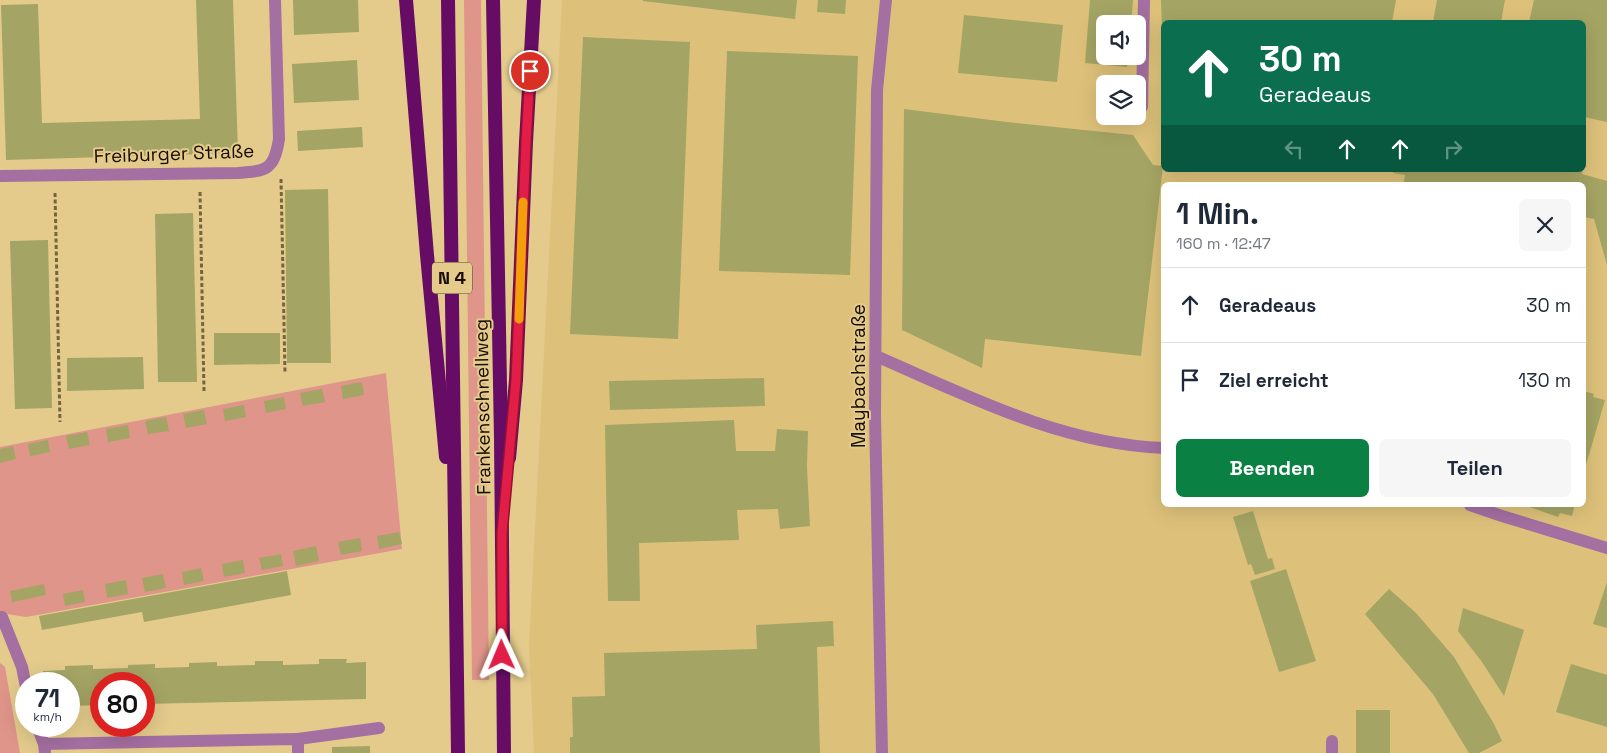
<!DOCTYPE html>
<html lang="de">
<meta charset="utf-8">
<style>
:root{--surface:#fff;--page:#f6f6f7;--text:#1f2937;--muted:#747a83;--line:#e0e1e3;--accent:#0b8043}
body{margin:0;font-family:"Space Grotesk",sans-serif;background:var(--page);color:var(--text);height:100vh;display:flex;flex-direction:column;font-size:19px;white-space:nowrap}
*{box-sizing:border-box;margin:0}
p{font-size:16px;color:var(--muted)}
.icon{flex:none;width:28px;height:28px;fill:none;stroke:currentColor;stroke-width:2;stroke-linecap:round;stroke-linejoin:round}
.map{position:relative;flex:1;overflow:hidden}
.drawer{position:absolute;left:1161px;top:182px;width:425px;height:325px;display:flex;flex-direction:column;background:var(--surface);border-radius:8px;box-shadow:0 5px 20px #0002}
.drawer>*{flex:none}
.banner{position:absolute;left:1161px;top:20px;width:425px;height:152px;border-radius:8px;box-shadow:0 5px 20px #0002;background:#0b6e4f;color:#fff;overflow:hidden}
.controls{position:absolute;left:1096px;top:15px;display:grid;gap:10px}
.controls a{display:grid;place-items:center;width:50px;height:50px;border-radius:8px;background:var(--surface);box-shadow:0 5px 20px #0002;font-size:25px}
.speed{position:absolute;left:15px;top:672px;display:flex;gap:10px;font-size:25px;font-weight:700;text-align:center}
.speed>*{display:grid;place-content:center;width:65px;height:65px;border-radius:50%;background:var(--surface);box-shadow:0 5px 20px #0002;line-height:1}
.speed small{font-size:12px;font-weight:400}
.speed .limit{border:8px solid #d22;background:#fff;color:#111}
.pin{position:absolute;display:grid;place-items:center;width:42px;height:42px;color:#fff;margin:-21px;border:2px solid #fff;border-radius:50%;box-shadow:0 1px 5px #0007}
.me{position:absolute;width:55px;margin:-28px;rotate:359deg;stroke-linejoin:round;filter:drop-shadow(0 0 4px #0008)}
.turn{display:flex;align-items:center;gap:18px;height:105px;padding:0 15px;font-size:22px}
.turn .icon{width:65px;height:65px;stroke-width:2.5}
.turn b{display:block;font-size:35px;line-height:42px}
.lanes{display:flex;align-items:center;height:48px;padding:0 15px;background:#0003;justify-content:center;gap:25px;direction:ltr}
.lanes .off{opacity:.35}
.round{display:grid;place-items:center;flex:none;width:52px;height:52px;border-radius:8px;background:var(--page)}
.headline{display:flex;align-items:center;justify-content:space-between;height:85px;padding:0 15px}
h1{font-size:30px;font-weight:700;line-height:38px}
.action{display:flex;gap:10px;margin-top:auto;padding:10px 15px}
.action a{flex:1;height:58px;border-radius:8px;background:var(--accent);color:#fff;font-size:20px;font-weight:700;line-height:58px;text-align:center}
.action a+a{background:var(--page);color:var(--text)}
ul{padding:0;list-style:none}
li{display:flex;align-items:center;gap:15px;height:75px;padding:0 15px;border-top:1px solid var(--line)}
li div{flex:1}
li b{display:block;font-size:19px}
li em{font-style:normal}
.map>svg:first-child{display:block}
.built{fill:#ddc17a;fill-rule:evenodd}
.green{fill:#df958a}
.building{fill:#a4a464}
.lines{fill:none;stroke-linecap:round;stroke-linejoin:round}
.path{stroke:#756440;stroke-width:3;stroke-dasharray:4 2.5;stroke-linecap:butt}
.service{stroke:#a46fa1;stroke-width:12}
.minor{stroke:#a46fa1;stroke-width:12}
.trunk{stroke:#660c65;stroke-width:14}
.route-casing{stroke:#92132f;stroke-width:12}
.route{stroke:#e11d48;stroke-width:9}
.slow{stroke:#f59e0b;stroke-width:9}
.labels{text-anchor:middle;stroke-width:4;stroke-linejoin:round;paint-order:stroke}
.shield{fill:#e4cb8c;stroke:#54462a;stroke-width:1}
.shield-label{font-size:18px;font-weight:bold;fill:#170d00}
.street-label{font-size:19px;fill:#170d00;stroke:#e4cb8c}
</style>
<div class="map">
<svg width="1607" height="753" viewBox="0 0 1607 753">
<rect width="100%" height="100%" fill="#e4cb8c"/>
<path class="built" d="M 562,0 L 1607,0 L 1607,753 L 534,753 L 529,645 ZM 1164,22 L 1584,22 L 1584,170 L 1164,170 ZM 1105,24 L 1138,24 L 1138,56 L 1105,56 ZM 1105,84 L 1138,84 L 1138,116 L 1105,116 ZM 1164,185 L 1584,185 L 1584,505 L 1164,505 Z"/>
<g class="green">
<polygon points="464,0 481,0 489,680 472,680"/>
<polygon points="386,373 402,549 26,617 0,613 0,447"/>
<polygon points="0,663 5,667 20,753 0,753"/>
</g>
<g class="building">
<polygon points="196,0 233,0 238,153 6,160 1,5 38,4 42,123 200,119"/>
<polygon points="293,0 358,0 359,32 294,35"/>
<polygon points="643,0 797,0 795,19 643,1"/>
<polygon points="818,0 846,0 845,14 817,12"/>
<polygon points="1090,0 1133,0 1131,24 1105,24 1105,56 1128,56 1127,67 1085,63"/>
<polygon points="1161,0 1396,0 1392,22 1164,22 1164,29 1162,29"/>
<polygon points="1437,0 1505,0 1501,22 1433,22"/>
<polygon points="1534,0 1607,0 1607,122 1584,117 1584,22 1529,22"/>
<polygon points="964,15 1063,25 1057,82 958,73"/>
<polygon points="583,37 690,42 678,339 570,334"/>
<polygon points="727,51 858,56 850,275 719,271"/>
<polygon points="357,60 359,100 294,103 292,64"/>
<polygon points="904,109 1007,122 1133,135 1153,165 1163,166 1141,356 985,339 982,368 902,330"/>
<polygon points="362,127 363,147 298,151 297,131"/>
<polygon points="1394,170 1583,170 1582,174 1607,181 1607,265 1594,219 1584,217 1584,185 1403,185 1405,175 1393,173"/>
<polygon points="328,189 331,363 287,363 285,190"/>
<polygon points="193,213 197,382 158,382 155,214"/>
<polygon points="48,240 52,408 15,409 10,241"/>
<polygon points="214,333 280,333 280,364 214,365"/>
<polygon points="143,357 144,389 67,391 67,358"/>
<polygon points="764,378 765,406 610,410 609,381"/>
<polygon points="362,382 364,395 343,399 341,386"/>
<polygon points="322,389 325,402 303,406 300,393"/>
<polygon points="1584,391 1594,394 1593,397 1605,400 1584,472"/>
<polygon points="284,397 286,409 266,413 264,401"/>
<polygon points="244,405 246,417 225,421 223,409"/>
<polygon points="204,410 207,424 186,428 183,414"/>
<polygon points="166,417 169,431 148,434 145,421"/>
<polygon points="734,420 736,451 775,451 777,429 808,431 807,467 810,526 780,529 778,509 737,510 739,540 639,543 640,601 608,601 605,425"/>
<polygon points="128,425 130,438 108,442 106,429"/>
<polygon points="87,432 90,445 69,449 66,436"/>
<polygon points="48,440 50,452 30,456 28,444"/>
<polygon points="13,446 16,459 0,463 0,449"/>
<polygon points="1524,505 1575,505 1572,516 1560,513 1558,517"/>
<polygon points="1253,511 1268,559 1272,558 1275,569 1255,575 1251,564 1248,565 1233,517"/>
<polygon points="399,532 402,544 379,549 377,536"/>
<polygon points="360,538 362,551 341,555 338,542"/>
<polygon points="316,546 319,561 296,566 293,551"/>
<polygon points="281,554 283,566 262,570 259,558"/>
<polygon points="243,560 245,573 224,577 222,564"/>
<polygon points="201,568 204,581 184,585 182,572"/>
<polygon points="1286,569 1316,661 1279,672 1250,581"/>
<polygon points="287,571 291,595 144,622 142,612 42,630 39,616"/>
<polygon points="163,574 166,588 145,592 142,578"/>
<polygon points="126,580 128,594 107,598 105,584"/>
<polygon points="1607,582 1607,628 1593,624"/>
<polygon points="44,584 46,595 12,602 10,591"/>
<polygon points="1389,589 1416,613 1454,657 1494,724 1502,741 1479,753 1469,753 1433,694 1365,614"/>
<polygon points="83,590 85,602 65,606 63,594"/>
<polygon points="1463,608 1524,630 1504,696 1482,662 1458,631"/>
<polygon points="833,621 834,646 817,647 820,753 570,753 570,737 573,737 572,697 605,696 604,653 757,649 756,625"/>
<polygon points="319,659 347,659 346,663 366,662 366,699 144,704 144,684 101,684 101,705 69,706 69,684 44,684 43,671 65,670 65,666 93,665 93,669 128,668 128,665 155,664 155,668 189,667 189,663 217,662 217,666 255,665 255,661 283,661 283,665 319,664"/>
<polygon points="1571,664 1607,675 1607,727 1556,712"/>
<rect x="1356" y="710" width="34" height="43"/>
<polygon points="370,746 370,753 332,753 332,747"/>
</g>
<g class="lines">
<g class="path">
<polyline points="281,179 285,373"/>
<polyline points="200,192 204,391"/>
<polyline points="55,193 60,422"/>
</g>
<g class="service">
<polyline points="1142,107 1144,0"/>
<path d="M 876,356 C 968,396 1061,444 1164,448"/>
<polyline points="1470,505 1502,516 1607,548"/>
<polyline points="298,739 379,728"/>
</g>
<g class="minor">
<path d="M 0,176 L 238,173 C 267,171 274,170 279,139 L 275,0"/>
<polyline points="0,618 2,617 22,667 26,687"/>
<polyline points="37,726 44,744 45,753"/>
<polyline points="1332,741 1332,753"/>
<polyline points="44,744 298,739 298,753"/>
<polyline points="882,753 875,415 877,90 886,0"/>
</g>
<g class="trunk">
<polyline points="406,0 427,255 446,457"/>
<polyline points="448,0 458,753"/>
<polyline points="493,0 501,439 504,753"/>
<polyline points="509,458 516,380 526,142 534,0"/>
</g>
</g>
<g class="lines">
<g class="route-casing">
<polyline id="route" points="502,655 502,533 516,380 526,142 530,71"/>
</g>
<use href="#route" class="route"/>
<polyline class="slow" points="519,319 523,202"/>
</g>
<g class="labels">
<rect class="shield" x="432" y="262.5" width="40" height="31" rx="4"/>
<g class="shield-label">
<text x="452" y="284">N 4</text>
</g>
<g class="street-label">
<text transform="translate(174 153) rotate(-2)" y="7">Freiburger Straße</text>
<text transform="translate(858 376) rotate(-90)" y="7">Maybachstraße</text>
<text transform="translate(482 407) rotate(-91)" y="7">Frankenschnellweg</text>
</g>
</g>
</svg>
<div class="controls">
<a><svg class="icon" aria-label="sound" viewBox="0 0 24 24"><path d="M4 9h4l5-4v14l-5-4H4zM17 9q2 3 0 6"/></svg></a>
<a><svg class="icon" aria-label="layers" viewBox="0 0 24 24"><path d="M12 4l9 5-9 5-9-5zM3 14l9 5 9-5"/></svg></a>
</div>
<div class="speed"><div>71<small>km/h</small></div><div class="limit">80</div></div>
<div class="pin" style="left:530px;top:71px;background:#d93025"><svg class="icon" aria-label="arrive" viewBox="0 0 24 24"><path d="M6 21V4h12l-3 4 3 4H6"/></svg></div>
<svg class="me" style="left:502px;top:655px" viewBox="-20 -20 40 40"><path d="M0-17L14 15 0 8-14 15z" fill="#e11d48" stroke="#fff" stroke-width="4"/></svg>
<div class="banner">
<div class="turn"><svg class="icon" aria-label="ahead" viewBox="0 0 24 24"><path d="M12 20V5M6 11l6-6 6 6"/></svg><div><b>30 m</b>Geradeaus</div></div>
<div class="lanes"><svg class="icon off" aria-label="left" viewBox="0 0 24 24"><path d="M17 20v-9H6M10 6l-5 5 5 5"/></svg><svg class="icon" aria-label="ahead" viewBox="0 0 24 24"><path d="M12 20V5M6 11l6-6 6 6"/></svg><svg class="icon" aria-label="ahead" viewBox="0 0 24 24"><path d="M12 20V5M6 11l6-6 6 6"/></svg><svg class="icon off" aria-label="right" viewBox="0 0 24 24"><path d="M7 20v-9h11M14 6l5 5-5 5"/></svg></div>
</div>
<section class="drawer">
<div class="headline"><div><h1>1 Min.</h1><p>160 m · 12:47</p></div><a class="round"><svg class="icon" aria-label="close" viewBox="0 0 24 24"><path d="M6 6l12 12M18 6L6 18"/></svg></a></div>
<ul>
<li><svg class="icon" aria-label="ahead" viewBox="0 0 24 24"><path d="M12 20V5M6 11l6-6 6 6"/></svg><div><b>Geradeaus</b></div><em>30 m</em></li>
<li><svg class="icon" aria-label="arrive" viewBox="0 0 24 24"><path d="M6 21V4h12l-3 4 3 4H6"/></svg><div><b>Ziel erreicht</b></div><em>130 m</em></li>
</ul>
<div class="action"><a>Beenden</a><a>Teilen</a></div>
</section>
</div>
